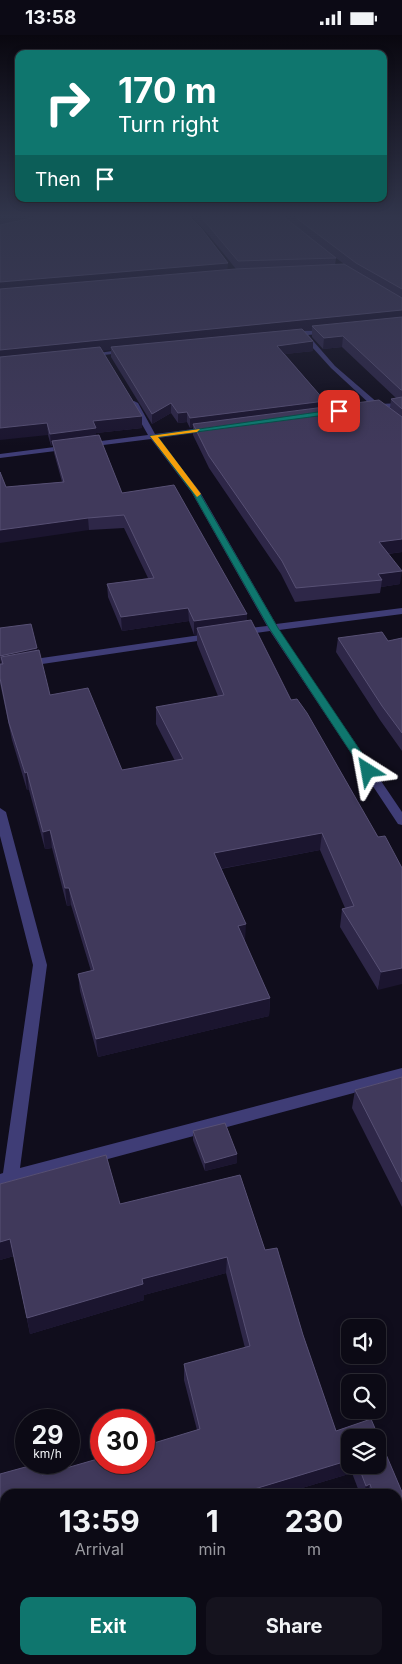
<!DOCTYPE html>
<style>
:root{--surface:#0c0a15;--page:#15131e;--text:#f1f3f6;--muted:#9a9aa0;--line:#2c2b34;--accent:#0f766e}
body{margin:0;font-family:Inter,sans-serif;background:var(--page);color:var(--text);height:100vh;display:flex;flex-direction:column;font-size:19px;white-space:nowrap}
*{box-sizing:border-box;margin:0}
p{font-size:16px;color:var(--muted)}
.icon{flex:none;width:28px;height:28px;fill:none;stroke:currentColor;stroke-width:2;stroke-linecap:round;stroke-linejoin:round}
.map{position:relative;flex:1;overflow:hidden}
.sheet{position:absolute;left:0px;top:1454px;width:402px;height:176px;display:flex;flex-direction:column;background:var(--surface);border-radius:15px 15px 0 0;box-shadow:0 2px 8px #0003,0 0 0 1px var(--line)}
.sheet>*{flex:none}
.banner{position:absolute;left:15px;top:15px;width:372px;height:152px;border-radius:10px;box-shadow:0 2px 8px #0003,0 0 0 1px var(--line);background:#0f766e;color:#fff;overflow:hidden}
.buttons{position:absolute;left:341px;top:1284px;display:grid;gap:10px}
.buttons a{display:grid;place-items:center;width:45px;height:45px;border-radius:10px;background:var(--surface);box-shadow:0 2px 8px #0003,0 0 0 1px var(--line);font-size:25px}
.speed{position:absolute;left:15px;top:1374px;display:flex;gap:10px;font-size:25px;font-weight:700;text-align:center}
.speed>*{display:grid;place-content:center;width:65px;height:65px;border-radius:50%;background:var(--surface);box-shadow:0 2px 8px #0003,0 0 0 1px var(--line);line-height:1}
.speed small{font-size:12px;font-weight:400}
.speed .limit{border:8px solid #d22;background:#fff;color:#111}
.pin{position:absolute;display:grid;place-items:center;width:42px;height:42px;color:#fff;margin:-21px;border-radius:10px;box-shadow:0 2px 8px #0006}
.me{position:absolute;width:55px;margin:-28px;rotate:326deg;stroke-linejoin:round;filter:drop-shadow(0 0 4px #0008)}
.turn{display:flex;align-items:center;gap:18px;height:105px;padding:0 20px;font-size:22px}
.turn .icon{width:65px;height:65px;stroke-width:2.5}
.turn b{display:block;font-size:35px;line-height:42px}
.then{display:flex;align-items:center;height:48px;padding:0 20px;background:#0003;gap:10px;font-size:19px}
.eta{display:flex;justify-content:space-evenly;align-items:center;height:85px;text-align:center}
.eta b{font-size:30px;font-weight:700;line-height:35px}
.cta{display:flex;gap:10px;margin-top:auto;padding:10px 20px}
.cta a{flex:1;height:58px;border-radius:10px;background:var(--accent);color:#fff;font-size:20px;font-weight:700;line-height:58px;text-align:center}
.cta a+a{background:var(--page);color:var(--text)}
.status{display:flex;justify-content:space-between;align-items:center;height:35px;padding:0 25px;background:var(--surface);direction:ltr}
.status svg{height:14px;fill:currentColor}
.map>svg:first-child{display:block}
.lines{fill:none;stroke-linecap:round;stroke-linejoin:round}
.minor{fill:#3f3d76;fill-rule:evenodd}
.wall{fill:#2e2748;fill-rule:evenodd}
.shaded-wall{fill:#1b152f}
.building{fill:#40395b;stroke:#575074}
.route{fill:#0f766e;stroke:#0a4d48}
.slow{fill:#f59e0b}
</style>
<div class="status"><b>13:58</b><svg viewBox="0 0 49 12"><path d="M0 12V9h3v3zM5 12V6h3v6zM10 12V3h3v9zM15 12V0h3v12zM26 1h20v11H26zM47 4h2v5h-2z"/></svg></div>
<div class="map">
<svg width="402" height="1629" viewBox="0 0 402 1629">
<rect width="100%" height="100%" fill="#100d1c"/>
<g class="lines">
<g class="minor">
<polygon points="330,295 328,298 308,300 335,331 379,369 402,368 402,372 384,373 402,389 402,395 376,374 367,374 367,370 371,370 331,333 302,301 289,302 286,300 303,296"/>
<polygon points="127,314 129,315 129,317 87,322 84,320"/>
<polygon points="134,366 138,368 155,399 209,392 213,394 209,396 158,403 200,457 276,589 402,573 402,579 279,595 402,777 402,790 398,789 270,596 241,600 236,597 241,594 267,591 192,458 151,404 0,423 0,419 148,400 130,368"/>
<polygon points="214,598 218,599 218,603 22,632 0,638 0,632 21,626"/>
<polygon points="0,773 6,777 47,930 20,1133 402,1033 402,1045 0,1153 0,1139 3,1138 33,930 0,801"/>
</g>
</g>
<g class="wall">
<path d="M 0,182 L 227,235 L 236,234 L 207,198 L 192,182 L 402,182 L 402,517 L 388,519 L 400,549 L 381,552 L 380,558 L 295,567 L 281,539 L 209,433 L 193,400 L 193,392 L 190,393 L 187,387 L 178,388 L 171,378 L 152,389 L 111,322 L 111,315 L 102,315 L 142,393 L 96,398 L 96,401 L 122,458 L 247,579 L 247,586 L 291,665 L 378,802 L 402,833 L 378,955 L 340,892 L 342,874 L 345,873 L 320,815 L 221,834 L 245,907 L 270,963 L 269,981 L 98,1022 L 80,956 L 78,939 L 91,936 L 71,870 L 67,871 L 52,813 L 45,814 L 29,755 L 27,755 L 12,705 L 0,648 L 0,629 L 1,629 L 0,623 L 0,593 L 37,615 L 50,660 L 122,735 L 175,726 L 156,689 L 156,672 L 218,661 L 197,609 L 197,600 L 194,600 L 189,586 L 122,596 L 108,562 L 107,549 L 148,543 L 124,493 L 89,495 L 6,452 L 62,447 L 54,418 L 53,410 L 51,411 L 48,400 ZM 328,217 L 344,229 L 335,230 L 336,223 ZM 312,295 L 312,302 L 323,314 L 342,312 L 396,363 L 391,364 L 390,373 L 325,372 L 325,366 L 285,319 L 313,316 L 303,296 Z"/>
<polygon points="338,603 388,606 402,603 402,716 380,685 336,617"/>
<polygon points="402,1042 402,1172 352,1073 355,1055"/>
<polygon points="193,1096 237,1128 205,1136 193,1105"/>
<path d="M 106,1120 L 120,1169 L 240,1140 L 265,1215 L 277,1213 L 303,1300 L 336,1396 L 371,1384 L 402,1457 L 402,1541 L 398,1542 L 398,1459 L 360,1459 L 352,1438 L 282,1459 L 5,1459 L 5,1625 L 92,1625 L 80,1629 L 0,1629 L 0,1439 L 40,1428 L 43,1440 L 101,1423 L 101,1428 L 144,1428 L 144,1411 L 197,1395 L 184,1345 L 184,1329 L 245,1313 L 226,1238 L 144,1260 L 144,1265 L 30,1299 L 14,1221 L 0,1225 L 0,1149 ZM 350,1402 L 378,1402 L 378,1430 L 350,1430 Z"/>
</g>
<g class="shaded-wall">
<polygon points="0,182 47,182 0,191"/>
<polygon points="228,228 227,237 0,257 0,247"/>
<polygon points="402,275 402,286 312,291 312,295 112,314 111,312 111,315 0,326 0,315"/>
<polygon points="343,301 342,312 323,314 324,303"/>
<polygon points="313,306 313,316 277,320 277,311"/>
<polygon points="325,366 325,375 193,389 193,392 190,393 190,383"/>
<polygon points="171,368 171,378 152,389 152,379"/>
<polygon points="187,377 187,387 178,388 178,378"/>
<polygon points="142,381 142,393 96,398 97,405 52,406 53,410 51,411 50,399 93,386"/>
<polygon points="47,388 48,400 0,405 0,393"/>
<polygon points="88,483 89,495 0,508 0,495"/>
<polygon points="402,504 402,517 378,520 379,507"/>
<polygon points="402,536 400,549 381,552 382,545 378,539"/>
<polygon points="188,573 189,586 122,596 121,582"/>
<polygon points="247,579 247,593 197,593 197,600 194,600 194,586"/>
<polygon points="37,613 38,622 1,622 2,629 2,630 0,621"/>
<polygon points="27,737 29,755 27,755 25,738"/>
<polygon points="50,795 52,813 45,814 43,797"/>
<polygon points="322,798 320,815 213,835 214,818"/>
<polygon points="65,853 69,853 71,870 67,871"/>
<polygon points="246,889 245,907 238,891"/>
<polygon points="402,933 402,949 378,955 381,937"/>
<polygon points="270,963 269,981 98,1022 96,1004"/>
<polygon points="237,1119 237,1128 205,1136 205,1128"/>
<polygon points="10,1204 14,1221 0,1225 0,1207"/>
<polygon points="227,1222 226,1238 144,1260 144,1265 30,1299 27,1283 142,1244"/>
<polygon points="350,1425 350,1430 354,1430 352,1438 282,1459 238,1459"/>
<polygon points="370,1449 367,1459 363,1459 366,1451"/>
<polygon points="402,1530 402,1541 398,1542 398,1531"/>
<polygon points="57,1625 92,1625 80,1629 45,1629"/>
</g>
<g class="building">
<polygon points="36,182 190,182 201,193 228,228 0,247 0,190"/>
<polygon points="201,182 284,182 336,223 238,226 207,189"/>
<polygon points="295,182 402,182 402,254 356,228"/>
<polygon points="344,229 402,263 402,275 0,315 0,254 235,234"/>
<polygon points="402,282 402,355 401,355 343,301 324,303 312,291"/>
<polygon points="302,294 313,306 277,311 325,366 190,383 187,377 178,378 171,368 152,379 111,312"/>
<polygon points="100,312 142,381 93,386 96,393 50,399 47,388 0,393 0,322"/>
<polygon points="402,362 402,374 391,364"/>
<polygon points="379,365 402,382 402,504 379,507 402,536 378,539 382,545 296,553 282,526 209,421 193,389"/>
<polygon points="99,400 122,458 174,450 247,579 194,586 188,573 121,582 107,549 154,543 124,480 88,483 0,495 0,437 6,452 64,447 52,406"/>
<polygon points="251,585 291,665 297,664 307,678 378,802 385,801 402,833 402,933 381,937 342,874 354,871 322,798 214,818 246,889 238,891 270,963 96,1004 78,939 94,935 69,853 65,853 50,795 43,797 27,737 25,738 9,688 0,643 0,629 3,629 1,622 39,615 50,660 88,653 122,735 183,724 156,672 224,660 197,593"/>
<polygon points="31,589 37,613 0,621 0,593"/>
<polygon points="382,597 388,606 402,603 402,698 382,671 338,603"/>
<polygon points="402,1042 402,1147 355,1055"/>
<polygon points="225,1088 237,1119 205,1128 193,1096"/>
<polygon points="106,1120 120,1169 240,1140 265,1215 277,1213 303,1300 336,1396 371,1384 402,1457 402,1530 398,1531 398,1459 373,1459 370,1449 366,1451 358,1430 378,1430 378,1402 350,1402 350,1425 238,1459 5,1459 5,1625 57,1625 45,1629 0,1629 0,1439 40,1428 42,1440 101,1423 101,1428 144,1428 144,1411 200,1394 184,1329 250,1311 227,1222 142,1244 143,1249 27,1283 10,1204 0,1207 0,1149"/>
</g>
<linearGradient id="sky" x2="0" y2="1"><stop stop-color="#09070f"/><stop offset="0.44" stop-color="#31354b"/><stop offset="1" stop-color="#31354b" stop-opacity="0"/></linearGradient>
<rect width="402" height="411" fill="url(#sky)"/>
<polygon class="route" points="339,374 341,378 158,402 199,457 278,593 374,736 368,740 365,739 269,593 192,457 150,401"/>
<polygon class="slow" points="200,394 197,397 158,402 201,459 197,462 150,401"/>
</svg>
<div class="buttons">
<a><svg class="icon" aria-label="sound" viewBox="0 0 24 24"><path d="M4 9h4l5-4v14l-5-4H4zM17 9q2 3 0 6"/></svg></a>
<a><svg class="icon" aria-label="search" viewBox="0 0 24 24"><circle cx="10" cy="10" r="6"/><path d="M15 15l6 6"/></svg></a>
<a><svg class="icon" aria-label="layers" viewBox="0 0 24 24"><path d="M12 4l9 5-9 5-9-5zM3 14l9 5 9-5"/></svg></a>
</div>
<div class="speed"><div>29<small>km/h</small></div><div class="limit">30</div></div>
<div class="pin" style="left:339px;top:376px;background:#d93025"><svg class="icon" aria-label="arrive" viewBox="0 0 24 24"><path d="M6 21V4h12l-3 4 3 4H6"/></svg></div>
<svg class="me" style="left:368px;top:736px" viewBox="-20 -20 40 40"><path d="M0-17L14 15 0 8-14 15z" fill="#0f766e" stroke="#fff" stroke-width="4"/></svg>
<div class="banner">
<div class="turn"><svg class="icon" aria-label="right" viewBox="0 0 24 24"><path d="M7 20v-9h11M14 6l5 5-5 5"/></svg><div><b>170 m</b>Turn right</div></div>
<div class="then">Then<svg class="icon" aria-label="arrive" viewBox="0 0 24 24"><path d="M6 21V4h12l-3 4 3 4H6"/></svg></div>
</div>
<section class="sheet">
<div class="eta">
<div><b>13:59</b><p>Arrival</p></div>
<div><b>1</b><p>min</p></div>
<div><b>230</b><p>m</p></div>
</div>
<div class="cta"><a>Exit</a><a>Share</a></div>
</section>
</div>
